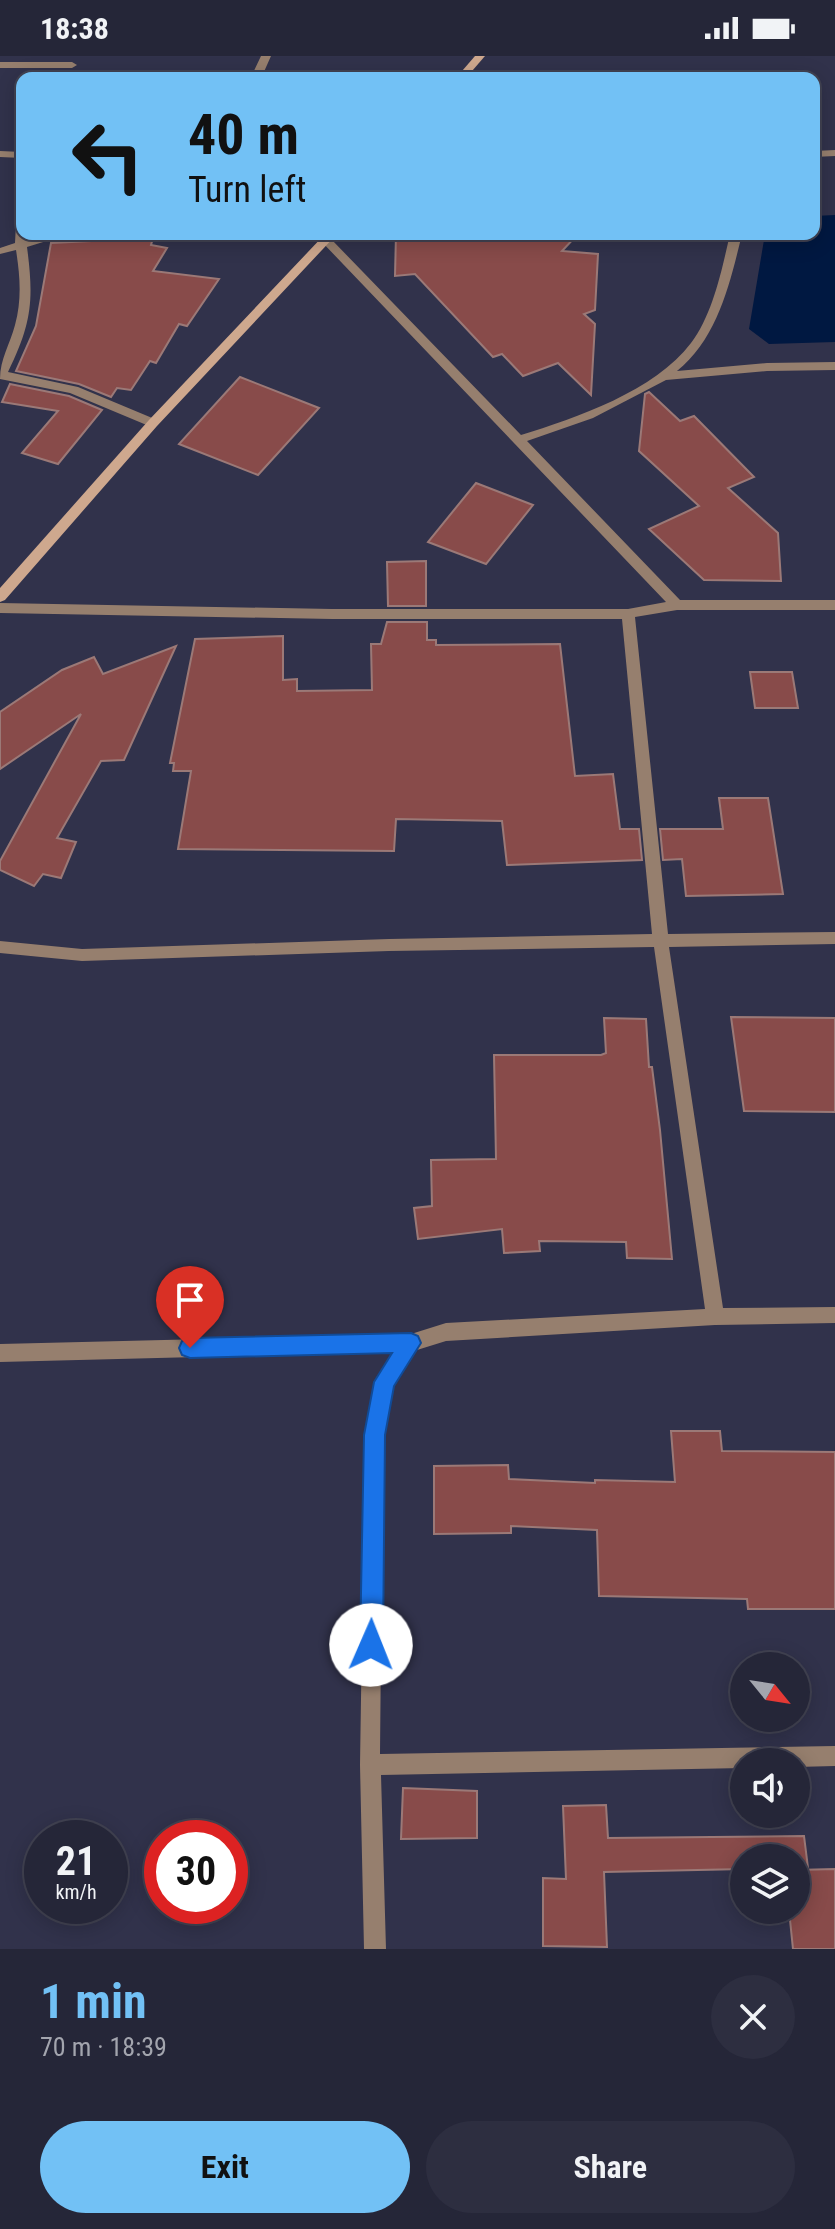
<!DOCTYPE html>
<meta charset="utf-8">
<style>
:root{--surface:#252638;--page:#2d2e40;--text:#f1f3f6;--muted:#a3a5ae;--line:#424353;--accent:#72c1f5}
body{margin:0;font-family:"Roboto Condensed",sans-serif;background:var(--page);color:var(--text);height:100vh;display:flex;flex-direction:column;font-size:30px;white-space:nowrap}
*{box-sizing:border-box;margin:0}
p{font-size:26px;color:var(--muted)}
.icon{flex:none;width:44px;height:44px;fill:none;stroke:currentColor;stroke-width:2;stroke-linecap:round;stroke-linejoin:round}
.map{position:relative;height:1893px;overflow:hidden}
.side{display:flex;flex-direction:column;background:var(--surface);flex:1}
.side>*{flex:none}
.top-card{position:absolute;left:16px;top:16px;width:804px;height:168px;border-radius:16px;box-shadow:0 4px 20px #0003,0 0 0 2px var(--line);background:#72c1f5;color:#111;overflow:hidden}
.needle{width:52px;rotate:120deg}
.buttons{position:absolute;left:730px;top:1596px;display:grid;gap:16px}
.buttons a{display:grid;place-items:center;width:80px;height:80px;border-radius:50%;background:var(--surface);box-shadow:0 4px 20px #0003,0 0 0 2px var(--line);font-size:40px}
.speed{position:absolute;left:24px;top:1764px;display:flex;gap:16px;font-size:40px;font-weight:700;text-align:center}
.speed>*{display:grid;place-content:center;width:104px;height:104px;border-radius:50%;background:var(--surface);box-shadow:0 4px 20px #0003,0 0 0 2px var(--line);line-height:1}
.speed small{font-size:20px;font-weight:400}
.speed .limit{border:12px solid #d22;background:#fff;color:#111}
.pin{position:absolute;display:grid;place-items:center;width:68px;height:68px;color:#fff;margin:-82px -34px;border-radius:50% 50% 50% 0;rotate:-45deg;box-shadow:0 0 8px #0007}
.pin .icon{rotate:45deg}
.me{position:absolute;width:88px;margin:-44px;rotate:1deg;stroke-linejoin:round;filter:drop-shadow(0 0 6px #0008)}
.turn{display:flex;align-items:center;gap:28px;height:168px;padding:0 40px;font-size:36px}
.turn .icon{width:104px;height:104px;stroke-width:2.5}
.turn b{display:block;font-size:56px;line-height:68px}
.round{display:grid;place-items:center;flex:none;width:84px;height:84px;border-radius:42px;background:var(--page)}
.overview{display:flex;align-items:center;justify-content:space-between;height:136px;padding:0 40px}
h1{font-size:48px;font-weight:700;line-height:60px;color:var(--accent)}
.action{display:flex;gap:16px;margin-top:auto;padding:16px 40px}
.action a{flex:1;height:92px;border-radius:48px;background:var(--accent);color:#111;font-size:32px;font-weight:700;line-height:92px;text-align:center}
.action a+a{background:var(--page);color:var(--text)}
.status{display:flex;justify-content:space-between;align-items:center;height:56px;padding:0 40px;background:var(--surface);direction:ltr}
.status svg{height:22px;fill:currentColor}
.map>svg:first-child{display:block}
.water{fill:#001841}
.building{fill:#884b4a;stroke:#9b7977;stroke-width:2}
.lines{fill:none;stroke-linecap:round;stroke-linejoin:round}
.street{fill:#967f6e;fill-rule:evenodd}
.secondary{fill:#cea88e;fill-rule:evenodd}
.route{fill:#1a73e8;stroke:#114b97;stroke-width:2}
</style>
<div class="status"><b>18:38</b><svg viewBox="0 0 49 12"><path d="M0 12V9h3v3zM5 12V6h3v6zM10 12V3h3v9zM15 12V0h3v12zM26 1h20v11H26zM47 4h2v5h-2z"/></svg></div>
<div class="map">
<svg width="835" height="1893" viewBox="0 0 835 1893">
<rect width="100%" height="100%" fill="#31324b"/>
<polygon class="water" points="835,159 835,286 769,288 749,273 765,178 814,178 814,160"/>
<g class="building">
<polygon points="396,178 578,178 562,195 598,198 595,254 584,258 595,268 591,339 558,307 523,320 502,298 493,301 415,218 395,220"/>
<polygon points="153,182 151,189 167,192 153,215 219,223 187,270 179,268 156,307 150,305 131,334 117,332 111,341 79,328 16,315 36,270 51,187"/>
<polygon points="240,321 319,352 258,419 179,388"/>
<polygon points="10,328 69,340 102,354 58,408 22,397 58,355 2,346"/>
<polygon points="649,336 680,365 694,360 754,421 728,432 778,477 781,525 704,524 649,473 699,450 639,395 645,338"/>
<polygon points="476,427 533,449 486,508 428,486"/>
<polygon points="426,505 426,550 388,550 387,506"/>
<polygon points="387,566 427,566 427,584 436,584 436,589 560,588 575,720 613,718 620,773 639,773 642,804 507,809 502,765 396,763 394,795 178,793 191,715 173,715 174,707 170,707 195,583 283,580 283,624 297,623 297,635 372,634 371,588 381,588"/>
<polygon points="176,590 124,704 101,705 57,782 76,786 61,822 43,818 34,830 0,814 0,805 81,658 0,713 0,656 62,614 94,601 103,618"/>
<polygon points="750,616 792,616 798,652 755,652"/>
<polygon points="719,742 768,742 783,838 686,840 682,803 663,804 660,773 723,773"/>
<polygon points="731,961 835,962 835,1056 744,1055"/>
<polygon points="604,962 646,963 649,1011 652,1011 660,1074 672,1203 627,1202 626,1186 539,1185 540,1195 504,1197 502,1173 418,1183 414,1152 432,1150 431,1104 496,1103 494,999 601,999 606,997"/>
<polygon points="671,1375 720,1375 722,1395 835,1396 835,1553 748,1553 747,1543 599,1540 597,1474 511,1470 511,1477 434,1478 434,1410 508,1409 509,1423 595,1427 595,1424 675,1426"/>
<polygon points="403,1732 477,1735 477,1782 401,1783"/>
<polygon points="606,1749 608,1782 804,1780 808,1812 796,1812 796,1802 744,1802 744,1813 604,1816 607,1891 543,1890 543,1822 566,1823 563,1750"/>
<polygon points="835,1813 835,1893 793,1893 789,1854 796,1854 796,1814"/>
</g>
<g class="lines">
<g class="street">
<polygon points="261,0 271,0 263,18 267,22 255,22 252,19"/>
<polygon points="0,6 72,6 77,9 72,12 0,12"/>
<polygon points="835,94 835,100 814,101 814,95"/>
<polygon points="0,95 22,96 22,102 0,101"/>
<path d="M 22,165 L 22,178 L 27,178 L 27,184 L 50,178 L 69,178 L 27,191 C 34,244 32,267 8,316 L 78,331 L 157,364 L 157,370 L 149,370 L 70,337 L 0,323 C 0,303 10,288 15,269 C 22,243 20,220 16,194 L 0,198 L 0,192 L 15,187 L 16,168 Z"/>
<path d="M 730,178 L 742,178 C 730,227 718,282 677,315 L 767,307 L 835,306 L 835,314 L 767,315 L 666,324 L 593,362 L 527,385 L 680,544 L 835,544 L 835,554 L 677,554 L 635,561 L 668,878 L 835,876 L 835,888 L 669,891 L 723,1252 L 835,1251 L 835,1267 L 715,1269 L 446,1285 L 417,1294 L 394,1329 L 383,1379 L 380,1698 L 835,1690 L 835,1710 L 796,1711 L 796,1706 L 744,1706 L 744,1712 L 381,1719 L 386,1893 L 364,1893 L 360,1709 L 365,1379 L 376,1326 L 394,1296 L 0,1306 L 0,1288 L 411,1278 L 446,1267 L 705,1253 L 654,891 L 389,895 L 82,905 L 0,897 L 0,885 L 82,893 L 389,883 L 652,878 L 622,563 L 332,563 L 0,557 L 0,547 L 332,553 L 628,553 L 666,546 L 321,185 L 331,183 L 521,379 C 576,362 655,335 691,287 C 713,258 722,213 730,178 Z"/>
</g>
<g class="secondary">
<polygon points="475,0 485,0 466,22 456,22"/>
<polygon points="325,178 337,178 157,370 5,544 0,546 0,532 149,364"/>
</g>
</g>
<polygon class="route" points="411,1277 418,1280 421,1287 394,1330 385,1379 383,1589 379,1597 371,1600 363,1597 360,1589 364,1379 374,1326 392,1297 190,1302 182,1299 179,1292 182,1285 190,1282"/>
</svg>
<div class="buttons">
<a><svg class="needle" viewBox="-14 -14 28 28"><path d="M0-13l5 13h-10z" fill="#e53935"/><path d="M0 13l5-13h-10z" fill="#a3a5ae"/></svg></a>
<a><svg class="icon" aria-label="sound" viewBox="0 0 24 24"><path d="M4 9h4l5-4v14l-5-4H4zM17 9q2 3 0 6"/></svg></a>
<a><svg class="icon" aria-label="layers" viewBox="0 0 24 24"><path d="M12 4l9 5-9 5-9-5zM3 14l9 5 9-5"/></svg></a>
</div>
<div class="speed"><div>21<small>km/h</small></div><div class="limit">30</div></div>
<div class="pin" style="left:190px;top:1292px;background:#d93025"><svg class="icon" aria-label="arrive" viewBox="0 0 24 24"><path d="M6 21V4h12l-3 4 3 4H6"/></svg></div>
<svg class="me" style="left:371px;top:1589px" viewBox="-20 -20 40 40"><circle r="19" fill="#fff"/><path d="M0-13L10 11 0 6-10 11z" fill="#1a73e8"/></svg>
<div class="top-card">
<div class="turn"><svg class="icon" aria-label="left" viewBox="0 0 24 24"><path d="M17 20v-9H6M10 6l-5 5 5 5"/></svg><div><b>40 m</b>Turn left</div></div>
</div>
</div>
<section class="side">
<div class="overview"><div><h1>1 min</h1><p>70 m · 18:39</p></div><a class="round"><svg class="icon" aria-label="close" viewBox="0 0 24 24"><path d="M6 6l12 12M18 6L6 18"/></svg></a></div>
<div class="action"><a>Exit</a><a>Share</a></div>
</section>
